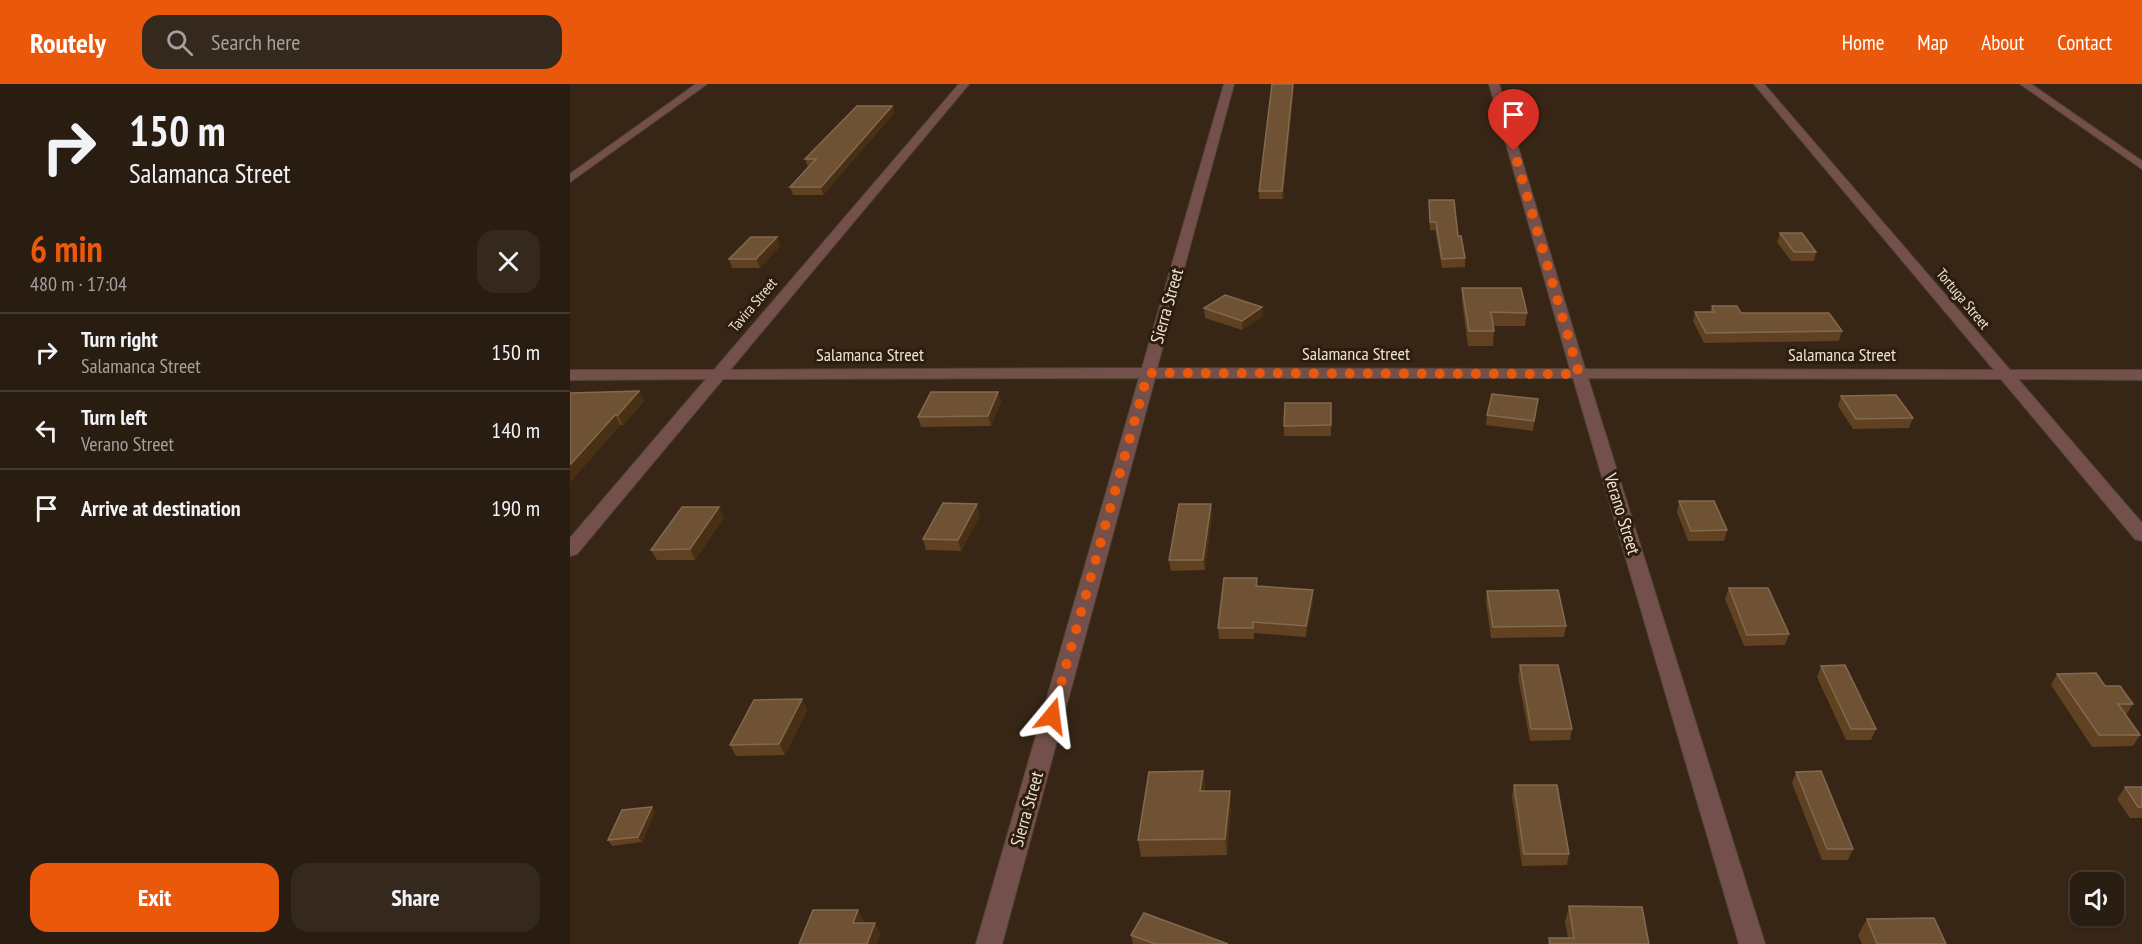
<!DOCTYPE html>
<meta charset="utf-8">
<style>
:root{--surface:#291c10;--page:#35291e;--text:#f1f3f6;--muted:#a5a19f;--line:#453a30;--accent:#ea580c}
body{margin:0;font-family:"PT Sans Narrow",sans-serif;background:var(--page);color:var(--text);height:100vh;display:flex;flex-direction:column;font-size:22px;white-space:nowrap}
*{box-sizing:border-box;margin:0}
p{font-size:20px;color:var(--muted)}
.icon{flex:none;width:33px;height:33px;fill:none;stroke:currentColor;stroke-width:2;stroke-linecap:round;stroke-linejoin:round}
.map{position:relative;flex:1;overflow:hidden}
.panel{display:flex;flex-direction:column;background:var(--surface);width:570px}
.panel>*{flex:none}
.banner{background:#291c10;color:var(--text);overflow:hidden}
.buttons{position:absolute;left:1500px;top:788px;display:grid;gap:12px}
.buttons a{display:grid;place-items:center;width:54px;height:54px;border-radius:12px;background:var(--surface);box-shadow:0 2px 4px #0004,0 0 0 2px var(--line);font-size:30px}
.pin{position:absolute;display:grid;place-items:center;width:51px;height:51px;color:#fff;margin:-62px -26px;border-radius:50% 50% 50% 0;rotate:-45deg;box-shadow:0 0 6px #0007}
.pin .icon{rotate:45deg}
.me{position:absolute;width:66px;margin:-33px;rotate:16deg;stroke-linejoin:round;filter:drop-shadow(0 0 4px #0008)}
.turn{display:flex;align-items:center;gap:21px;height:126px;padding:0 30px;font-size:27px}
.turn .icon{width:78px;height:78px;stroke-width:2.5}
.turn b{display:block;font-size:42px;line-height:51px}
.round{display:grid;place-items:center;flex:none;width:63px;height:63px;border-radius:18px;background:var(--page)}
.head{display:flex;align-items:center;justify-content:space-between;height:102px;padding:0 30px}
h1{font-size:36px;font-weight:700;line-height:45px;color:var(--accent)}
.primary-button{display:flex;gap:12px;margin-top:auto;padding:12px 30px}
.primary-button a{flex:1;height:69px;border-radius:18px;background:var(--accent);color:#fff;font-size:24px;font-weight:700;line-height:69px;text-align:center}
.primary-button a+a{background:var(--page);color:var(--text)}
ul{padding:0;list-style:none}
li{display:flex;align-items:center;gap:18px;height:78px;padding:0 30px;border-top:2px solid var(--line)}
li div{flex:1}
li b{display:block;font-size:22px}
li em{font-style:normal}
header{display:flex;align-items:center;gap:36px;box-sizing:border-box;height:84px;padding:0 30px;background:var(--accent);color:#fff}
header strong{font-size:28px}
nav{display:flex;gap:33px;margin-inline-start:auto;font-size:21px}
.search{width:420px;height:54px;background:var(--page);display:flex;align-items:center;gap:15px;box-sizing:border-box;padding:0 21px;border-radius:18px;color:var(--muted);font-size:22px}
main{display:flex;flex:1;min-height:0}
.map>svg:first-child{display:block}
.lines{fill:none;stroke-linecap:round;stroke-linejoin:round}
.street-casing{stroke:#544435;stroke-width:2}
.street{fill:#74504c;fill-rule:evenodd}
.wall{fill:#604121}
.shaded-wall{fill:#492f14}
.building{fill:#6f5234;stroke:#83694e;stroke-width:1.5}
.route{stroke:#ea580c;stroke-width:10;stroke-dasharray:0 18}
.labels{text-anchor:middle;stroke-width:6;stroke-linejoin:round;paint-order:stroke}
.far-street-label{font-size:15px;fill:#eee2d8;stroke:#2d1d0d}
.street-label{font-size:18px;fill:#eee2d8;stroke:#2d1d0d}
</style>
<header>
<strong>Routely</strong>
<div class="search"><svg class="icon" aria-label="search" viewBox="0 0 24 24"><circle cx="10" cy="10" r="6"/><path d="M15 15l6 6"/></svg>Search here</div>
<nav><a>Home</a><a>Map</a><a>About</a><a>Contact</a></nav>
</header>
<main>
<section class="panel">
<div class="banner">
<div class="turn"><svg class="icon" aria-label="right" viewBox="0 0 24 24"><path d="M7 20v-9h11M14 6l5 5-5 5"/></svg><div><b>150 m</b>Salamanca Street</div></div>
</div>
<div class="head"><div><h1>6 min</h1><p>480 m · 17:04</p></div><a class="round"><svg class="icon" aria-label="close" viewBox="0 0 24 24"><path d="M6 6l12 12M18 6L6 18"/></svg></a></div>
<ul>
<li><svg class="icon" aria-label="right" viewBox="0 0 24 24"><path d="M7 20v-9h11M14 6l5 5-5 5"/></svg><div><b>Turn right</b><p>Salamanca Street</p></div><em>150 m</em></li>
<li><svg class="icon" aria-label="left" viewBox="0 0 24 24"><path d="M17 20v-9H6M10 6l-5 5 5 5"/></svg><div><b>Turn left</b><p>Verano Street</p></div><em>140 m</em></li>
<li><svg class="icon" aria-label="arrive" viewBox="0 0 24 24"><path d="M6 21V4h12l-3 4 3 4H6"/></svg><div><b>Arrive at destination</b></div><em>190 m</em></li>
</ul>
<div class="primary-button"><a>Exit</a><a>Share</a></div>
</section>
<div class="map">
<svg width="1572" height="860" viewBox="0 0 1572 860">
<rect width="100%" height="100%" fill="#372616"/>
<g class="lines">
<g class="street-casing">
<g id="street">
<polygon points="126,0 137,0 0,98 0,90"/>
<polygon points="389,0 399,0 160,286 572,284 654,0 664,0 587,284 1000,285 919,0 929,0 1015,285 1424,286 1184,0 1194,0 1440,286 1572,286 1572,296 1448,295 1572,439 1572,457 1565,455 1431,295 1018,294 1195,860 1169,860 1003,294 585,294 432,860 406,860 569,294 153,295 7,470 0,472 0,454 136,295 0,296 0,286 144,286"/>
<polygon points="1450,0 1461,0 1572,77 1572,85"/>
</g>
</g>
<use href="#street" class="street"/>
</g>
<g class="wall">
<polygon points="724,0 713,115 689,115 689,107"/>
<polygon points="322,22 324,29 253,111 223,111 220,103 238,83 235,75"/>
<polygon points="859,116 888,152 895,174 895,183 872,184 865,146 860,146"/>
<polygon points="1210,149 1246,168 1244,177 1221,177 1207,158"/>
<polygon points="210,162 190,184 162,184 159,175"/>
<polygon points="892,204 957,229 955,242 923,242 924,247 923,262 898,262 892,217"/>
<polygon points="1142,222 1171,229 1272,247 1269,257 1134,259 1123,237 1125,228 1140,228"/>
<polygon points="692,223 693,232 672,246 635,234 634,224"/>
<polygon points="69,307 74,317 53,341 50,341 0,398 0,309"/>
<polygon points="428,308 431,318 421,342 351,343 348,333"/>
<polygon points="1271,312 1343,334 1339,344 1283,345 1268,322"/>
<polygon points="968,315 963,347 916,341 917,331"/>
<polygon points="761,319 761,352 714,352 714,342"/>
<polygon points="1109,417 1157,446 1154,457 1118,457 1107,428"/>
<polygon points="641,420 642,430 635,486 601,487 599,476"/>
<polygon points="410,431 391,467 356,466 353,455"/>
<polygon points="154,433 125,476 87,476 81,466"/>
<polygon points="687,494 688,502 743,517 736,553 684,549 684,555 649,555 648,544"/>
<polygon points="1159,504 1219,550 1215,561 1174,562 1155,515"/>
<polygon points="917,507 996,542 994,553 921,554 916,518"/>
<polygon points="950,581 1002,645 1000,656 960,657 948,593"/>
<polygon points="1251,582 1306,645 1301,656 1276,656 1247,593"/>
<polygon points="1487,590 1535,602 1563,620 1556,631 1570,651 1563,662 1522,663 1481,601"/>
<polygon points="232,615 237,626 215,671 166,672 160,661"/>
<polygon points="633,687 635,703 634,707 661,723 657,771 571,773 568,756"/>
<polygon points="1226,688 1283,765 1278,776 1252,776 1222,699"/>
<polygon points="944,701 999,770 997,781 952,782 942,712"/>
<polygon points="1555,703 1572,703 1572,734 1560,734 1547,715"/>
<polygon points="82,723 85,728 72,758 42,762 38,756"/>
<polygon points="999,822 1079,860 978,860 979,854 998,854 995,838"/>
<polygon points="1297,835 1376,860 1292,860 1288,851"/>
<polygon points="561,851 658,860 563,860"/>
</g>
<g class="shaded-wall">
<polygon points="723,0 724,0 713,115 712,107"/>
<polygon points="322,22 324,29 253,111 251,103"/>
<polygon points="207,153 210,162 190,184 186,175"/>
<polygon points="692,223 693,232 672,246 672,237"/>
<polygon points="69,307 74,317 53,341 48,331"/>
<polygon points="428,308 431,318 421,342 418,332"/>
<polygon points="45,331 50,341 0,398 0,381"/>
<polygon points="407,420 410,431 391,467 388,456"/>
<polygon points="641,420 642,430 635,486 633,476"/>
<polygon points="149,423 154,433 125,476 120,465"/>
<polygon points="743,506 743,517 736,553 736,542"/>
<polygon points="232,615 237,626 215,671 209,660"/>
<polygon points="633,687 635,703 633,724 630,707"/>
<polygon points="660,707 661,723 657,771 655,755"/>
<polygon points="82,723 85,728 72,758 68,753"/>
<polygon points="288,826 294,837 289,850 283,839"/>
<polygon points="305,839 311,850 307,860 297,860"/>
</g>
<g class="building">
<polygon points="702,0 723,0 712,107 689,107"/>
<polygon points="287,22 322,22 251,103 220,103 246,75 235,75"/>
<polygon points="859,116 884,116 888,152 891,152 895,174 872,175 866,138 860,138"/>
<polygon points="1210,149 1232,149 1246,168 1224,168"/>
<polygon points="181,153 207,153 186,175 159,175"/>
<polygon points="892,204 951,204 957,229 921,228 924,247 899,247"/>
<polygon points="655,211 692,223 672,237 634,224"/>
<polygon points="1142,222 1167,222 1171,229 1259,229 1272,247 1136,249 1125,228 1144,228"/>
<polygon points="69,307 48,331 45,331 0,381 0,309"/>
<polygon points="361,308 428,308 418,332 348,333"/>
<polygon points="922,310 968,315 964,337 917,331"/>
<polygon points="1326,311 1343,334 1286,335 1271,312"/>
<polygon points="715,319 761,319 761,341 714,342"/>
<polygon points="1109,417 1144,417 1157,446 1121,447"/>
<polygon points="373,419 407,420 388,456 353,455"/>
<polygon points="609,420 641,420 633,476 599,476"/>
<polygon points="112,423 149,423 120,465 81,466"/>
<polygon points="654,494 687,494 686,502 743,506 736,542 683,538 683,544 648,544"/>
<polygon points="1159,504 1198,504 1219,550 1177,551"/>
<polygon points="988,506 996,542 923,543 917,507"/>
<polygon points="950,581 988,581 1002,645 961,645"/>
<polygon points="1275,581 1306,645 1281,645 1251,582"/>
<polygon points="1526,589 1535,602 1550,602 1563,620 1548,620 1570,651 1529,651 1487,590"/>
<polygon points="232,615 209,660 160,661 184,616"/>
<polygon points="633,687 630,707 660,707 655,755 568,756 579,688"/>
<polygon points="1251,687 1283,765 1257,765 1226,688"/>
<polygon points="944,701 987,701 999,770 954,770"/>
<polygon points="1555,703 1572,703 1572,723 1568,723"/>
<polygon points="82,723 68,753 38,756 52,726"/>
<polygon points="999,822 1072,823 1079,860 980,860 979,854 1004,854"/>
<polygon points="243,826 288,826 283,839 305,839 297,860 229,860"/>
<polygon points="574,829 658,860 585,860 561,851"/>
<polygon points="1364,834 1376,860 1307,860 1297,835"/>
</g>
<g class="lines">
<polyline class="route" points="482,632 578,289 1009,290 944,67"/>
</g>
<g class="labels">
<g class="far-street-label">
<text transform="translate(1393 215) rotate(50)" y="5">Tortuga Street</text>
<text transform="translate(183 221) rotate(-50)" y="5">Tavira Street</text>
</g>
<g class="street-label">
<text transform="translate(597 222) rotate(-74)" y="6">Sierra Street</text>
<text x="786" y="276">Salamanca Street</text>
<text x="300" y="277">Salamanca Street</text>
<text x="1272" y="277">Salamanca Street</text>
<text transform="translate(1052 430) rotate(73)" y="6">Verano Street</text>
<text transform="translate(457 725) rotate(-74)" y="6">Sierra Street</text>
</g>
</g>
</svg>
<div class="buttons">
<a><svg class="icon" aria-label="sound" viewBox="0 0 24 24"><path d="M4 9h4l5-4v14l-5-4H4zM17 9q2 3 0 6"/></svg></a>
</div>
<div class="pin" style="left:944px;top:67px;background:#d93025"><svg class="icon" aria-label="arrive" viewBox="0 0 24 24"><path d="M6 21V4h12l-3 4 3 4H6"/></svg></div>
<svg class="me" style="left:482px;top:632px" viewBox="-20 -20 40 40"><path d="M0-17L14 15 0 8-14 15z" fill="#ea580c" stroke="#fff" stroke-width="4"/></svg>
</div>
</main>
